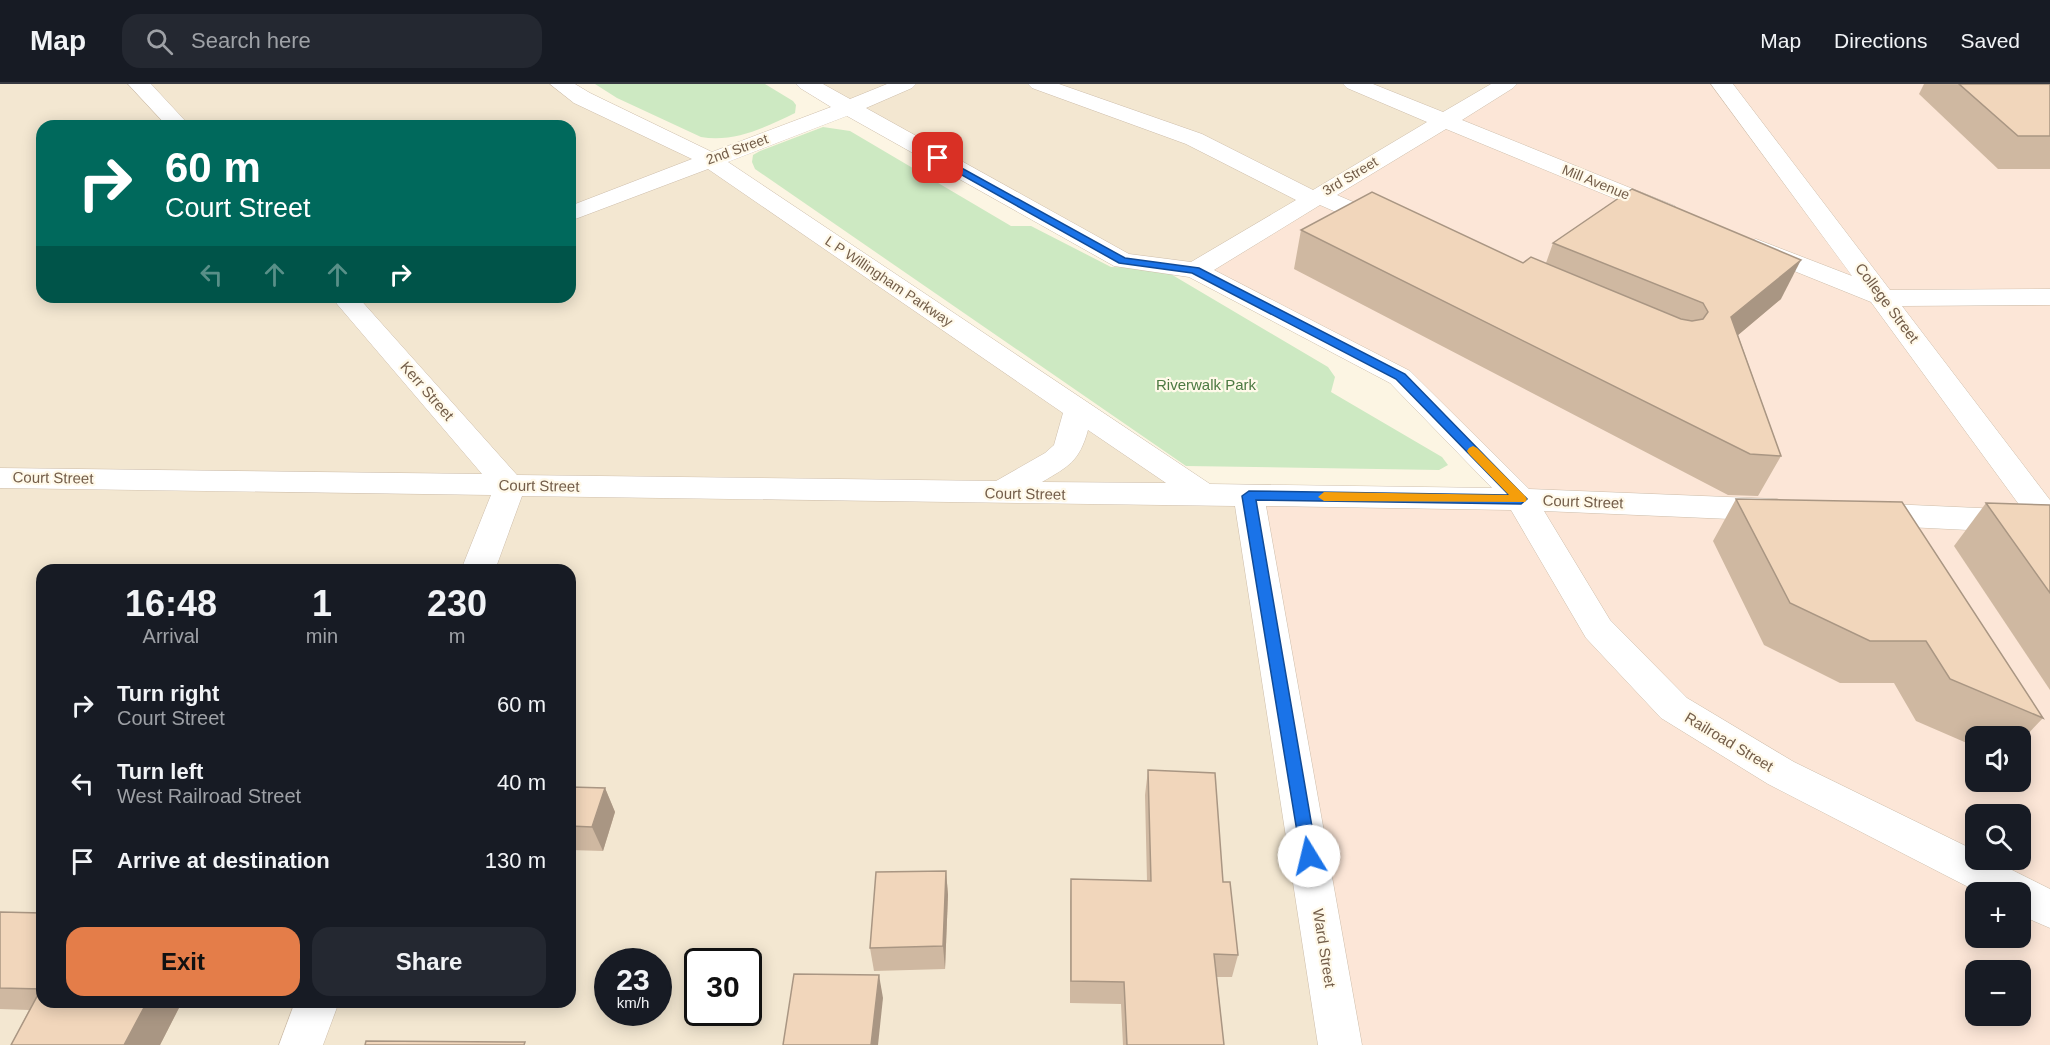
<!DOCTYPE html>
<meta charset="utf-8">
<style>
:root{--surface:#171b24;--page:#242831;--text:#f1f3f6;--muted:#9ea1a6;--line:#363941;--accent:#e47d49}
body{margin:0;font-family:Helvetica,sans-serif;background:var(--page);color:var(--text);height:100vh;display:flex;flex-direction:column;font-size:22px;white-space:nowrap}
*{box-sizing:border-box;margin:0}
p{font-size:20px;color:var(--muted)}
.icon{flex:none;width:33px;height:33px;fill:none;stroke:currentColor;stroke-width:2;stroke-linecap:round;stroke-linejoin:round}
.map{position:relative;flex:1;overflow:hidden}
.panel{position:absolute;left:36px;top:480px;width:540px;height:444px;display:flex;flex-direction:column;background:var(--surface);border-radius:18px;box-shadow:0 3px 15px #0003}
.panel>*{flex:none}
.hud{position:absolute;left:36px;top:36px;width:540px;height:183px;border-radius:18px;box-shadow:0 3px 15px #0003;background:#00695c;color:#fff;overflow:hidden}
.buttons{position:absolute;left:1965px;top:642px;display:grid;gap:12px}
.buttons a{display:grid;place-items:center;width:66px;height:66px;border-radius:12px;background:var(--surface);box-shadow:0 3px 15px #0003;font-size:30px}
.speed{position:absolute;left:594px;top:864px;display:flex;gap:12px;font-size:30px;font-weight:700;text-align:center}
.speed>*{display:grid;place-content:center;width:78px;height:78px;border-radius:50%;background:var(--surface);box-shadow:0 3px 15px #0003;line-height:1}
.speed small{font-size:15px;font-weight:400}
.speed .limit{border:3px solid #111;border-radius:9px;background:#fff;color:#111}
.pin{position:absolute;display:grid;place-items:center;width:51px;height:51px;color:#fff;margin:-26px;border-radius:12px;box-shadow:0 3px 9px #0006}
.me{position:absolute;width:66px;margin:-33px;rotate:351deg;stroke-linejoin:round;filter:drop-shadow(0 0 4px #0008)}
.turn{display:flex;align-items:center;gap:21px;height:126px;padding:0 30px;font-size:27px}
.turn .icon{width:78px;height:78px;stroke-width:2.5}
.turn b{display:block;font-size:42px;line-height:51px}
.lanes{display:flex;align-items:center;height:57px;padding:0 30px;background:#0003;justify-content:center;gap:30px;direction:ltr}
.lanes .off{opacity:.35}
.eta{display:flex;justify-content:space-evenly;align-items:center;height:102px;text-align:center}
.eta b{font-size:36px;font-weight:700;line-height:42px}
.action{display:flex;gap:12px;margin-top:auto;padding:12px 30px}
.action a{flex:1;height:69px;border-radius:18px;background:var(--accent);color:#111;font-size:24px;font-weight:700;line-height:69px;text-align:center}
.action a+a{background:var(--page);color:var(--text)}
ul{padding:0;list-style:none}
li{display:flex;align-items:center;gap:18px;height:78px;padding:0 30px}
li div{flex:1}
li b{display:block;font-size:22px}
li em{font-style:normal}
header{display:flex;align-items:center;gap:36px;box-sizing:border-box;height:84px;padding:0 30px;background:var(--surface);border-bottom:2px solid var(--line)}
header strong{font-size:28px}
nav{display:flex;gap:33px;margin-inline-start:auto;font-size:21px}
.search{width:420px;height:54px;background:var(--page);display:flex;align-items:center;gap:15px;box-sizing:border-box;padding:0 21px;border-radius:18px;color:var(--muted);font-size:22px}
.map>svg:first-child{display:block}
.residential{fill:#f3e7d1;fill-rule:evenodd}
.commercial{fill:#fce6d7;fill-rule:evenodd}
.green{fill:#cde9c2}
.lines{fill:none;stroke-linecap:round;stroke-linejoin:round}
.minor-casing{stroke:#cdbdaa;stroke-width:1}
.minor{fill:#fff;fill-rule:evenodd}
.wall{fill:#cfb8a1}
.shaded-wall{fill:#a99683}
.building{fill:#f1d6bb;stroke:#a99683;stroke-width:1.5}
.route{fill:#1a73e8;stroke:#114b97;stroke-width:1.5}
.slow{fill:#f59e0b}
.labels{text-anchor:middle;stroke-width:4.5;stroke-linejoin:round;paint-order:stroke}
.far-street-label{font-size:14px;fill:#735d49;stroke:#fff9e9}
.street-label{font-size:15px;fill:#735d49;stroke:#fff9e9}
.park-label{font-size:15px;fill:#4c7942;stroke:#fff9e9}
</style>
<header>
<strong>Map</strong>
<div class="search"><svg class="icon" aria-label="search" viewBox="0 0 24 24"><circle cx="10" cy="10" r="6"/><path d="M15 15l6 6"/></svg>Search here</div>
<nav><a>Map</a><a>Directions</a><a>Saved</a></nav>
</header>
<div class="map">
<svg width="2050" height="961" viewBox="0 0 2050 961">
<rect width="100%" height="100%" fill="#fcf5e3"/>
<g class="residential">
<path d="M 0,0 L 561,0 L 709,75 L 1206,412 L 1249,412 L 1340,961 L 0,961 ZM 42,42 L 570,42 L 570,213 L 42,213 ZM 42,486 L 570,486 L 570,918 L 42,918 ZM 608,878 L 658,878 L 658,928 L 608,928 ZM 698,878 L 748,878 L 748,928 L 698,928 Z"/>
<polygon points="807,0 1506,0 1195,186 1123,177"/>
</g>
<path class="commercial" d="M 1506,0 L 2050,0 L 2050,961 L 1340,961 L 1249,412 L 1520,415 L 1400,293 L 1195,186 ZM 1976,652 L 2020,652 L 2020,698 L 1976,698 ZM 1976,730 L 2020,730 L 2020,776 L 1976,776 ZM 1976,808 L 2020,808 L 2020,854 L 1976,854 ZM 1976,886 L 2020,886 L 2020,932 L 1976,932 Z"/>
<g class="green">
<path d="M 595,0 L 765,0 L 793,17 L 796,21 L 795,29 C 766,43 734,59 701,53 L 617,14 Z"/>
<polygon points="823,43 850,47 1011,142 1031,142 1111,183 1149,184 1169,189 1328,283 1335,293 1331,308 1442,373 1448,381 1439,386 1186,382 755,85 752,78 753,71 760,67"/>
</g>
<g class="lines">
<g class="minor-casing">
<g id="minor">
<polygon points="128,0 151,0 190,42 167,42"/>
<path d="M 550,0 L 575,0 L 590,9 L 712,68 L 831,23 L 800,4 L 796,0 L 823,0 L 850,15 L 887,0 L 916,0 L 912,4 L 866,24 L 1129,170 L 1191,178 L 1296,116 L 1186,60 L 1032,4 L 1028,0 L 1059,0 L 1202,50 L 1313,106 L 1427,38 L 1347,4 L 1343,0 L 1373,0 L 1443,28 L 1491,0 L 1517,0 L 1513,4 L 1462,36 L 1675,122 L 1678,127 L 1675,132 L 1666,134 L 1657,132 L 1446,45 L 1337,111 L 1395,136 L 1398,141 L 1395,146 L 1386,148 L 1377,146 L 1320,121 L 1214,186 L 1410,287 L 1529,405 L 1777,415 L 1788,418 L 1793,426 L 1788,434 L 1777,437 L 1544,427 L 1610,536 L 1687,614 L 1794,678 L 1976,767 L 1976,776 L 1992,776 L 2050,805 L 2050,844 L 2020,831 L 2020,808 L 1978,808 L 1768,700 L 1661,634 L 1586,554 L 1511,426 L 1266,422 L 1362,961 L 1318,961 L 1235,422 L 522,412 L 495,486 L 461,486 L 491,411 L 0,404 L 0,384 L 482,390 L 331,213 L 358,213 L 517,391 L 996,397 L 1045,369 L 1054,361 L 1063,329 L 708,85 L 570,137 L 570,122 L 692,75 L 574,19 ZM 847,32 L 1114,182 L 1189,193 L 1390,299 L 1492,404 L 1210,400 L 728,78 ZM 1088,346 L 1166,399 L 1042,398 C 1069,382 1079,378 1088,346 Z"/>
<polygon points="1711,0 1733,0 1890,206 2050,205 2050,221 1902,222 2050,416 2050,450 1867,441 1856,438 1851,430 1856,422 1867,419 2023,426 1871,218 1747,168 1743,163 1747,158 1756,155 1852,192"/>
<polygon points="295,918 339,918 323,961 279,961"/>
</g>
</g>
<use href="#minor" class="minor"/>
</g>
<g class="wall">
<polygon points="1924,0 2050,0 2050,85 1998,85 1919,10"/>
<polygon points="1301,146 1523,179 1546,179 1553,159 1781,215 1738,251 1781,372 1758,412 1728,411 1294,185"/>
<polygon points="1736,415 2043,634 2020,658 2020,652 1976,652 1976,663 1916,637 1894,599 1840,599 1764,561 1713,457"/>
<polygon points="1986,419 2050,421 2050,606 1954,462"/>
<polygon points="1148,686 1223,798 1238,871 1232,893 1217,893 1224,961 1123,961 1121,920 1070,919 1070,819 1071,795 1147,797 1145,711"/>
<polygon points="570,696 573,703 605,704 615,728 603,767 570,766"/>
<polygon points="946,787 948,811 945,885 874,887 870,864"/>
<polygon points="0,828 42,829 42,918 182,918 160,961 11,961 29,926 0,925"/>
</g>
<g class="shaded-wall">
<polygon points="1801,176 1781,215 1712,273 1731,233"/>
<polygon points="605,704 615,728 603,767 592,743"/>
<polygon points="946,787 948,811 945,885 943,862"/>
<polygon points="879,891 883,914 878,961 871,961"/>
<polygon points="147,918 182,918 160,961 124,961"/>
</g>
<g class="building">
<polygon points="1959,0 2050,0 2050,52 2018,52"/>
<polygon points="1632,105 1801,176 1731,233 1781,372 1750,370 1301,146 1372,108 1523,179 1531,173 1681,235 1692,237 1703,235 1708,228 1703,219 1553,159"/>
<polygon points="1736,415 1902,418 2043,634 1950,595 1926,557 1870,557 1790,519"/>
<polygon points="1986,419 2050,421 2050,509"/>
<polygon points="1148,686 1215,689 1223,798 1230,798 1238,871 1214,870 1224,961 1127,961 1124,898 1071,897 1071,795 1151,797"/>
<polygon points="570,703 605,704 592,743 570,742"/>
<polygon points="946,787 943,862 870,864 876,788"/>
<polygon points="0,828 42,829 42,918 147,918 124,961 11,961 41,905 0,904"/>
<polygon points="794,890 879,891 871,961 783,961"/>
<polygon points="366,957 525,958 524,961 365,961"/>
</g>
<polygon class="route" points="938,71 1125,174 1199,184 1405,290 1527,415 1521,420 1256,416 1317,772 1315,777 1309,779 1303,777 1301,772 1242,412 1249,407 1509,411 1396,295 1192,189 1119,179 935,76 934,74"/>
<polygon class="slow" points="1473,362 1477,364 1525,412 1527,415 1525,418 1324,417 1318,413 1324,408 1509,411 1469,370 1467,367 1469,364"/>
<g class="labels">
<g class="far-street-label">
<text transform="translate(737 65) rotate(-20)" y="5">2nd Street</text>
<text transform="translate(1350 92) rotate(-31)" y="5">3rd Street</text>
<text transform="translate(1596 98) rotate(22)" y="5">Mill Avenue</text>
<text transform="translate(889 197) rotate(34)" y="5">L P Willingham Parkway</text>
</g>
<g class="street-label">
<text transform="translate(1887 219) rotate(53)" y="5">College Street</text>
<text transform="translate(427 307) rotate(49)" y="5">Kerr Street</text>
<text transform="translate(53 394) rotate(1)" y="5">Court Street</text>
<text transform="translate(539 402) rotate(1)" y="5">Court Street</text>
<text transform="translate(1025 410) rotate(1)" y="5">Court Street</text>
<text transform="translate(1583 418) rotate(2)" y="5">Court Street</text>
<text transform="translate(1729 658) rotate(31)" y="5">Railroad Street</text>
<text transform="translate(1324 864) rotate(81)" y="5">Ward Street</text>
</g>
<g class="park-label">
<text x="1206" y="306">Riverwalk Park</text>
</g>
</g>
</svg>
<div class="buttons">
<a><svg class="icon" aria-label="sound" viewBox="0 0 24 24"><path d="M4 9h4l5-4v14l-5-4H4zM17 9q2 3 0 6"/></svg></a>
<a><svg class="icon" aria-label="search" viewBox="0 0 24 24"><circle cx="10" cy="10" r="6"/><path d="M15 15l6 6"/></svg></a>
<a>+</a>
<a>−</a>
</div>
<div class="speed"><div>23<small>km/h</small></div><div class="limit">30</div></div>
<div class="pin" style="left:938px;top:74px;background:#d93025"><svg class="icon" aria-label="arrive" viewBox="0 0 24 24"><path d="M6 21V4h12l-3 4 3 4H6"/></svg></div>
<svg class="me" style="left:1309px;top:772px" viewBox="-20 -20 40 40"><circle r="19" fill="#fff"/><path d="M0-13L10 11 0 6-10 11z" fill="#1a73e8"/></svg>
<div class="hud">
<div class="turn"><svg class="icon" aria-label="right" viewBox="0 0 24 24"><path d="M7 20v-9h11M14 6l5 5-5 5"/></svg><div><b>60 m</b>Court Street</div></div>
<div class="lanes"><svg class="icon off" aria-label="left" viewBox="0 0 24 24"><path d="M17 20v-9H6M10 6l-5 5 5 5"/></svg><svg class="icon off" aria-label="ahead" viewBox="0 0 24 24"><path d="M12 20V5M6 11l6-6 6 6"/></svg><svg class="icon off" aria-label="ahead" viewBox="0 0 24 24"><path d="M12 20V5M6 11l6-6 6 6"/></svg><svg class="icon" aria-label="right" viewBox="0 0 24 24"><path d="M7 20v-9h11M14 6l5 5-5 5"/></svg></div>
</div>
<section class="panel">
<div class="eta">
<div><b>16:48</b><p>Arrival</p></div>
<div><b>1</b><p>min</p></div>
<div><b>230</b><p>m</p></div>
</div>
<ul>
<li><svg class="icon" aria-label="right" viewBox="0 0 24 24"><path d="M7 20v-9h11M14 6l5 5-5 5"/></svg><div><b>Turn right</b><p>Court Street</p></div><em>60 m</em></li>
<li><svg class="icon" aria-label="left" viewBox="0 0 24 24"><path d="M17 20v-9H6M10 6l-5 5 5 5"/></svg><div><b>Turn left</b><p>West Railroad Street</p></div><em>40 m</em></li>
<li><svg class="icon" aria-label="arrive" viewBox="0 0 24 24"><path d="M6 21V4h12l-3 4 3 4H6"/></svg><div><b>Arrive at destination</b></div><em>130 m</em></li>
</ul>
<div class="action"><a>Exit</a><a>Share</a></div>
</section>
</div>
